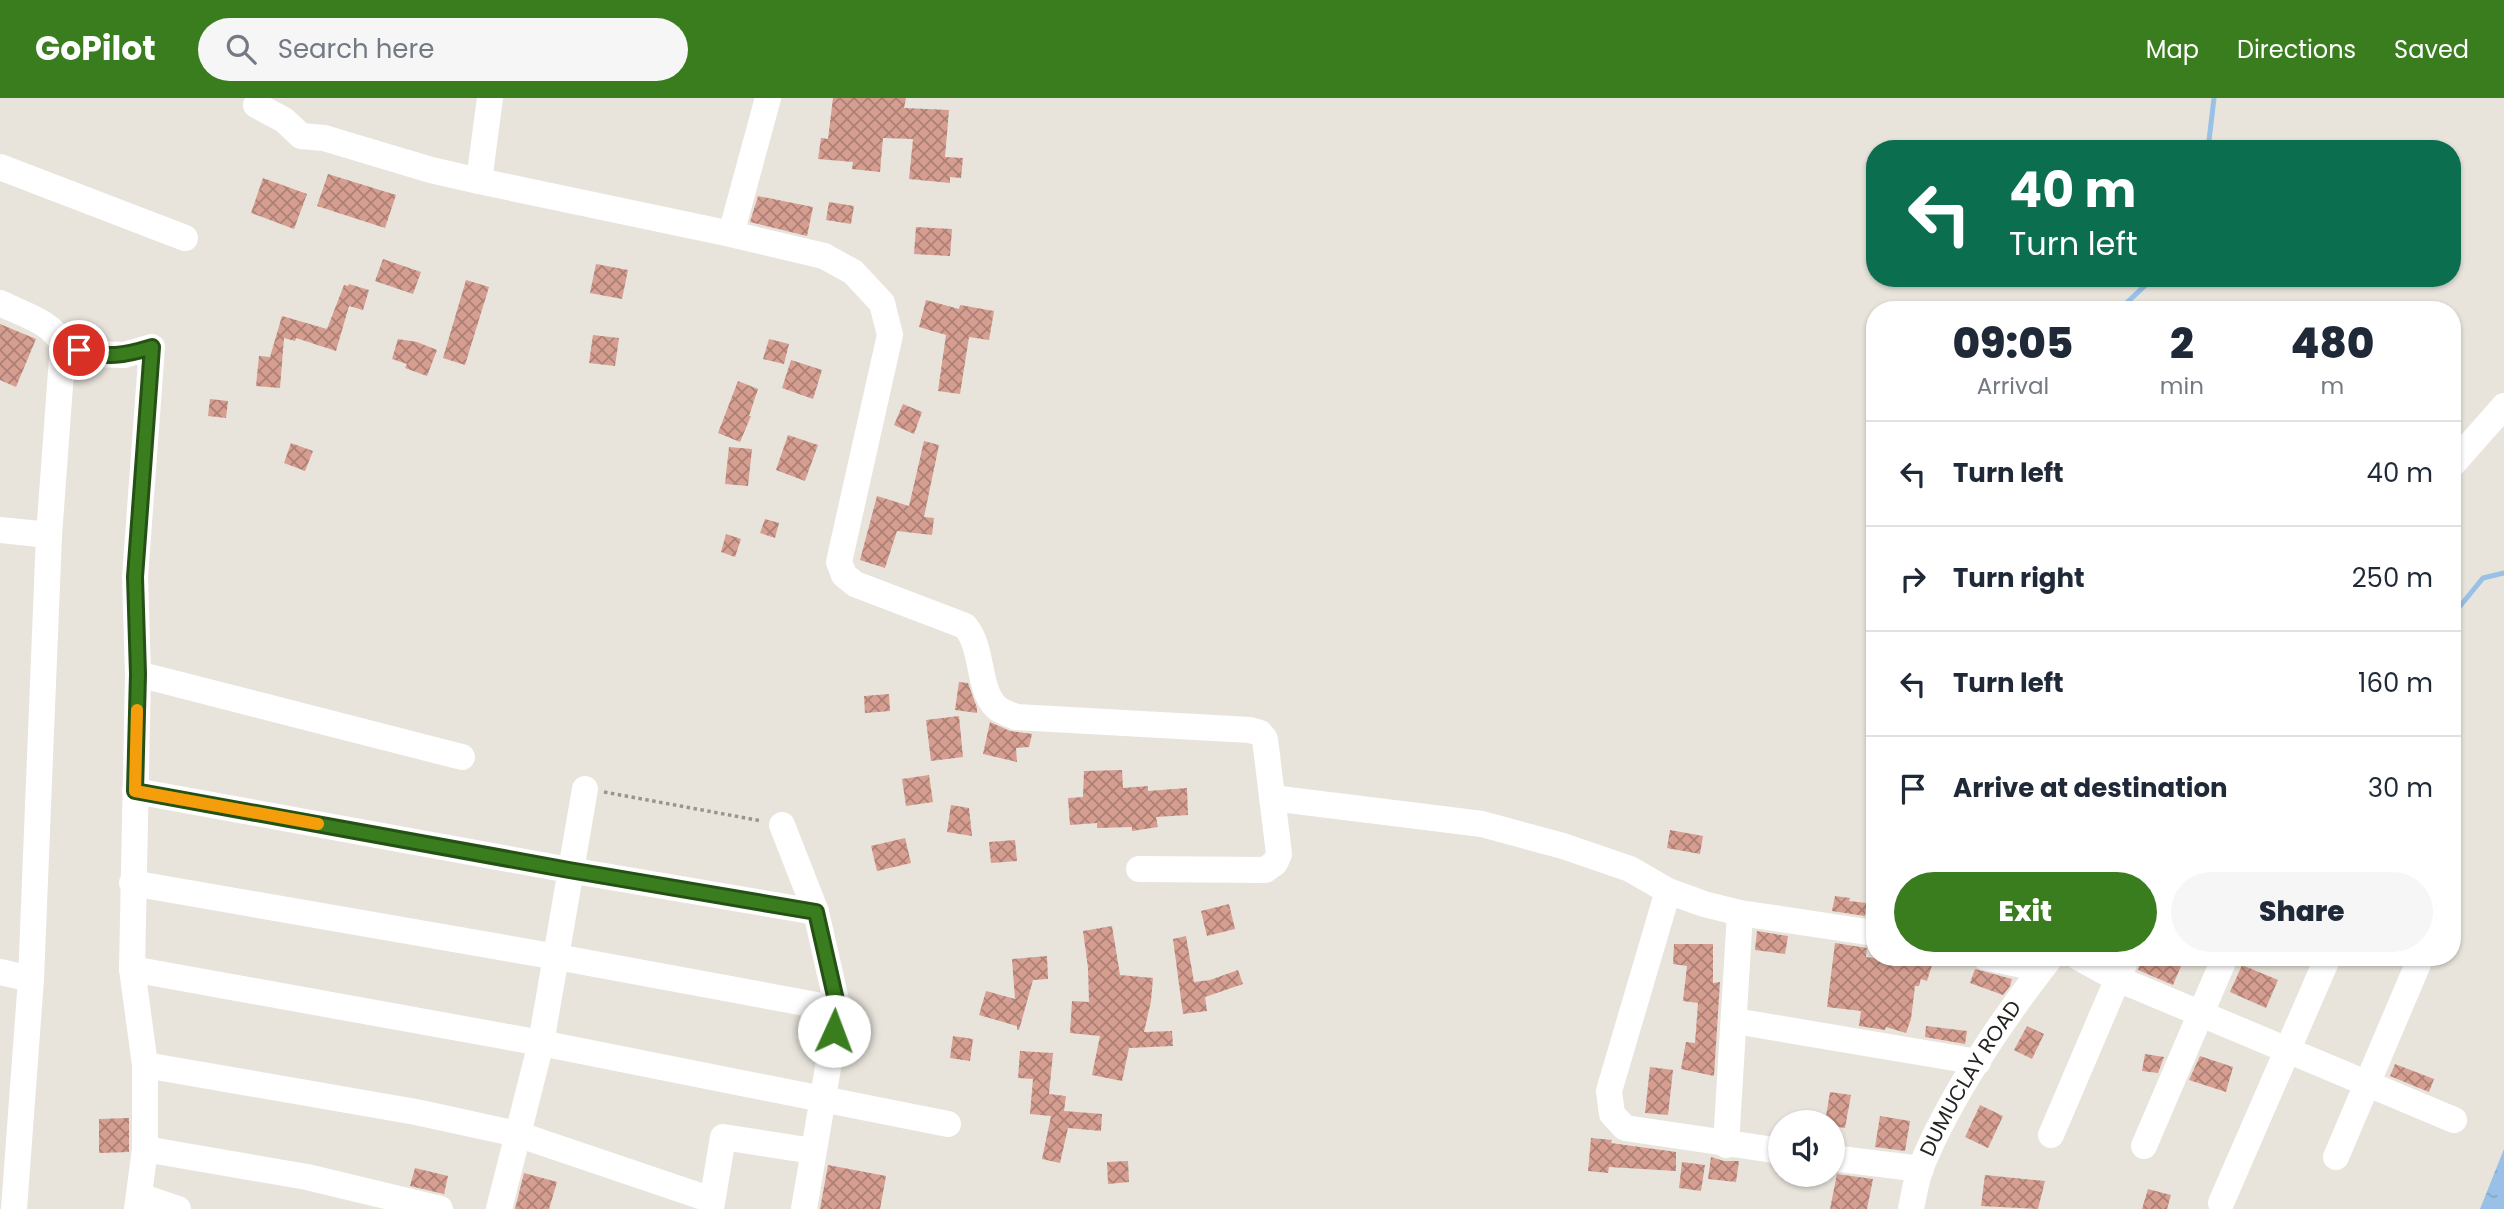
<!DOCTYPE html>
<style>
:root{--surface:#fff;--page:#f6f6f7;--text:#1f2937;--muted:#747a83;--line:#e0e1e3;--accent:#397d1f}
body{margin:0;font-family:Poppins,sans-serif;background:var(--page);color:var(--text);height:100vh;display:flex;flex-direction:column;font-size:26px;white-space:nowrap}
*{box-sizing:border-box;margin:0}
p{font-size:23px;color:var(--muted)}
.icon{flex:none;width:38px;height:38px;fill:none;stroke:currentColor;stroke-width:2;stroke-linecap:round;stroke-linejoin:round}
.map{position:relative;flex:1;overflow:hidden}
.sheet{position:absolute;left:1866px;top:203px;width:595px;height:665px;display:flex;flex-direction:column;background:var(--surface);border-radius:28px;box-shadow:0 2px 5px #0004}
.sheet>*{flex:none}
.hud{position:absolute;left:1866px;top:42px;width:595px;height:147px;border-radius:28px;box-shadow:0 2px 5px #0004;background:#0b6e4f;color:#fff;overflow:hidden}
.tools{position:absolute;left:1768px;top:1012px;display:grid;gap:14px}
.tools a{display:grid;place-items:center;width:77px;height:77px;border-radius:50%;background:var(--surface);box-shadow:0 2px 5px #0004;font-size:35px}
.pin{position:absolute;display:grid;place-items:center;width:60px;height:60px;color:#fff;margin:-30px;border:4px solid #fff;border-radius:50%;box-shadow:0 2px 7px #0007}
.me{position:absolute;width:77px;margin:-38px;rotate:2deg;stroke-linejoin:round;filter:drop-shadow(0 0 5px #0008)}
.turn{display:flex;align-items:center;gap:24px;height:147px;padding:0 28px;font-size:32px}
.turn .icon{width:91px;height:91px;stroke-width:2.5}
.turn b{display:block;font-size:49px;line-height:60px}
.eta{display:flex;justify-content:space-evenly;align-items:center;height:119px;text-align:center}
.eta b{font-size:42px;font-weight:800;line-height:49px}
.action{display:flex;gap:14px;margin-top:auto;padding:14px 28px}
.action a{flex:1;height:80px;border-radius:42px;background:var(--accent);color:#fff;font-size:28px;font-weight:800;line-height:80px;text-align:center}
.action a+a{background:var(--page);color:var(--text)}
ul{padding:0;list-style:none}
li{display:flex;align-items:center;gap:21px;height:105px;padding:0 28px;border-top:2px solid var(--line)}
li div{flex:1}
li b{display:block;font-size:26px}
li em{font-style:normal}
header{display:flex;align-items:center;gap:42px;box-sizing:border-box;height:98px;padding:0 35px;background:var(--accent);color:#fff}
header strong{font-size:33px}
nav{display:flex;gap:38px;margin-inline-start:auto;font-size:24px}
.search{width:490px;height:63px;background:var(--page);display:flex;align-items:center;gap:18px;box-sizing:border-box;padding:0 24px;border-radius:38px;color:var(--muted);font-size:26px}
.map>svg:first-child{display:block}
.water{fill:url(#water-ripples)}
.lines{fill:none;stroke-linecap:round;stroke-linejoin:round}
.stream{stroke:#99c0e6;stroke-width:5}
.building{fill:url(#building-cross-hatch)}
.path{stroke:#97958f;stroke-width:3.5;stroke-dasharray:3.5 3.5;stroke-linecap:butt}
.minor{stroke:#fff;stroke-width:26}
.route-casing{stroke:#255114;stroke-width:18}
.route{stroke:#397d1f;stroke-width:12}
.slow{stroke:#f59e0b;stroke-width:12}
.labels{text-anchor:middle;stroke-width:5;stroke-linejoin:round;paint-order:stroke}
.street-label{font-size:21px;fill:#242320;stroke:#e8e4dc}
</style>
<header>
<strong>GoPilot</strong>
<div class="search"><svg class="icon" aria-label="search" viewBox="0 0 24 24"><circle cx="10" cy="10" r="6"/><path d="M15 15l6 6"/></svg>Search here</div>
<nav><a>Map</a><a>Directions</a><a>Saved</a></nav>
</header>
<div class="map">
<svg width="2504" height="1111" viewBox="0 0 2504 1111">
<defs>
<pattern id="water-ripples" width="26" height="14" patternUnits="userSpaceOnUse" patternTransform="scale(1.75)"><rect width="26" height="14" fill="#99c0e6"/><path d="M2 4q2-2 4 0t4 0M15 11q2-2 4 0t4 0" fill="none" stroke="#84a5c5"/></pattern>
<pattern id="building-cross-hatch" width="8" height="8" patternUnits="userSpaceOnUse" patternTransform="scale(1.75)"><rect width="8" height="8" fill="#d59e90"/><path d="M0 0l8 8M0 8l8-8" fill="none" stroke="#ad8075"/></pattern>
</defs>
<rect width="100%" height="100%" fill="#e8e4dc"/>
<polygon class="water" points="2504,1051 2504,1111 2480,1111"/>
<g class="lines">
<g class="stream">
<polyline points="2208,51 2214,0"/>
<polyline points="2119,212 2153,180"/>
<polyline points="2452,518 2483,480 2504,475"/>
</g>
</g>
<g class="building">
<polygon points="833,0 906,0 904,10 949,12 945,59 963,60 961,80 950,79 950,85 909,81 913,41 883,40 880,74 852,71 853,64 818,61 821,40 828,41"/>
<polygon points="328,76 396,97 385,130 317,108"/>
<polygon points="263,80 307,96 294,131 251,115"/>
<polygon points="758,98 813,109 807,138 750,124"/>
<polygon points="829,104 854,108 851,126 826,122"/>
<polygon points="916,129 952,131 950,158 914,156"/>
<polygon points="383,161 421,174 413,196 375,183"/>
<polygon points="596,166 628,172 622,201 590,195"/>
<polygon points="466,182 489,189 465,267 443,260"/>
<polygon points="349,186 369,192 363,212 349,208 336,253 296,240 295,243 284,240 280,290 256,288 259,258 270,259 282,218 327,231 344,187 348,188"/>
<polygon points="926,202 959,211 960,207 994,213 989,242 969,239 960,296 938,293 946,237 919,229"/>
<polygon points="0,226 36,241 16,289 0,282"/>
<polygon points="593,237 619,240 615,268 589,265"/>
<polygon points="398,241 417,244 437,252 427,278 405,270 407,266 392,261"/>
<polygon points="769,241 789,246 784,266 763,261"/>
<polygon points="791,262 822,272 813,301 782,290"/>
<polygon points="738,283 758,291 749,318 751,318 740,344 718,335"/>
<polygon points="210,301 228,303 226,320 208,318"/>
<polygon points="903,306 922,314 914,336 894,327"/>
<polygon points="788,337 818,347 805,383 776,372"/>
<polygon points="924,343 939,347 924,419 934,420 932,437 897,433 885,470 860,462 877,398 909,408"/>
<polygon points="291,345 313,353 305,373 284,365"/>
<polygon points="729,349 752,351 748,388 725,386"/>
<polygon points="765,421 779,425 775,440 760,435"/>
<polygon points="726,436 741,441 735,459 721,454"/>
<polygon points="959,584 968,585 977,610 977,615 955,612"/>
<polygon points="889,596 890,613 865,615 864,598"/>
<polygon points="959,618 963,659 931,663 926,622"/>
<polygon points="990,624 1010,633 1032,636 1029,649 1016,650 1017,664 983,656"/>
<polygon points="1122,672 1123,690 1148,688 1148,693 1187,690 1188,717 1156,719 1158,729 1132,733 1132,729 1097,730 1097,725 1070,727 1068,700 1083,699 1084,673"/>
<polygon points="929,677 933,704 906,708 902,681"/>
<polygon points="951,707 969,710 972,738 947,734"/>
<polygon points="1670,732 1703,738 1700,756 1667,750"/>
<polygon points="905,740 911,765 877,773 871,748"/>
<polygon points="1015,742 1017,763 991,765 989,744"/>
<polygon points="1835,798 1850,800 1849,803 1867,805 1865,818 1832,813"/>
<polygon points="1229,806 1235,831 1207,838 1201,813"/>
<polygon points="1112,828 1120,877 1153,880 1151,903 1144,934 1172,933 1173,948 1129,950 1122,983 1092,977 1100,938 1070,935 1072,903 1089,904 1088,870 1083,833"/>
<polygon points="1757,833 1788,838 1785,856 1755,852"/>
<polygon points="1186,838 1194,884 1210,882 1238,872 1243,886 1205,899 1207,913 1183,916 1173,841"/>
<polygon points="1835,845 1867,850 1866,859 1906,864 1907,859 1918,859 1933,864 1927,883 1921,881 1919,888 1915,888 1911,921 1906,935 1886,929 1885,932 1859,928 1861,913 1827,909"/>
<polygon points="1674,846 1713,846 1713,885 1720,884 1714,978 1681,971 1686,944 1695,945 1698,905 1683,903 1687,868 1673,866"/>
<polygon points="1047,858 1048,881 1033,882 1019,932 1017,932 1017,928 979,917 986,893 1015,901 1012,861"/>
<polygon points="2142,859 2158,859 2181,868 2173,887 2138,872"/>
<polygon points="2242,867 2278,882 2266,910 2230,894"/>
<polygon points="1975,871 2012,881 2010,888 2003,897 1970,885"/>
<polygon points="1926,928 1967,933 1965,946 1925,939"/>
<polygon points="2027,928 2044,936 2032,961 2014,952"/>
<polygon points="953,938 973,941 970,963 950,960"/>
<polygon points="1020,953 1053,955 1049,996 1066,998 1064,1013 1102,1016 1101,1033 1068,1030 1060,1065 1042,1061 1051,1018 1030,1016 1033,981 1018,980"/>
<polygon points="2145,956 2164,959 2158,975 2142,973"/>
<polygon points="2200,958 2233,969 2226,994 2189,982"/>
<polygon points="2395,966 2434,981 2429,994 2390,978"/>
<polygon points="1650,969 1673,972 1668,1017 1645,1015"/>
<polygon points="1830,994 1851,997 1845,1030 1832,1028 1832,1024 1825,1024"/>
<polygon points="1980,1007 2003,1018 1988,1050 1965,1039"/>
<polygon points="1880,1018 1910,1023 1905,1053 1875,1049"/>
<polygon points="129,1020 129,1054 99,1055 99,1021"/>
<polygon points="1591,1040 1612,1042 1611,1045 1676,1054 1676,1073 1609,1069 1608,1075 1588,1073"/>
<polygon points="1711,1059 1724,1063 1739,1063 1736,1084 1708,1081"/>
<polygon points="1128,1063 1129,1084 1108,1086 1107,1064"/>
<polygon points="1682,1064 1705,1067 1701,1093 1679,1090"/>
<polygon points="828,1067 886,1078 880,1111 820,1111"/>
<polygon points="415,1070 448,1078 444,1096 410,1088"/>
<polygon points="524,1075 557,1084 549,1111 515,1111"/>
<polygon points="1837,1076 1873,1081 1867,1111 1830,1111"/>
<polygon points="1985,1077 2045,1083 2038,1111 1981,1108"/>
<polygon points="2148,1091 2171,1097 2167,1111 2142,1111"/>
</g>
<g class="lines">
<polyline class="path" points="604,694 762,723"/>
<g class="minor">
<path d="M 256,7 L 284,22 L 301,38 L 324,40 L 431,72 L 479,83 L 731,136 L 824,158 L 853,174 L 882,205 L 890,237 L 839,464 L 844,477 L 855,486 L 965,528 C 984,550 977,590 996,609 C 1001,614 1010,616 1016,619 L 1250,632 L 1260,635 L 1265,641 L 1279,756 L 1275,765 L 1265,772 L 1139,771"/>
<polyline points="0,69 185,140"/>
<polyline points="479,83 490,0"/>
<polyline points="731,136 768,0"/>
<path d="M 0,205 C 22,216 53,224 63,247 L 49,437 L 31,881 L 14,1111"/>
<polyline points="63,247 94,256 124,257 152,249 135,479 138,576 132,871 145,967 145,1051 137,1111"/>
<polyline points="2452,367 2504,308"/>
<polyline points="0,432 49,437"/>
<polyline points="138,576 462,659"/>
<polyline points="135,693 569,772 816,814"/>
<polyline points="1272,700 1482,726 1563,748 1630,771 1668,793 1704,806 1740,815 1874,835"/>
<polyline points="782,727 816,814 838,911 804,1111"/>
<polyline points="132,785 557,859 838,911"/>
<polyline points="1668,793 1609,993 1612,1016 1625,1030 1780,1053"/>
<polyline points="1985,859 2041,871"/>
<polyline points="2078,859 2118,881 2454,1022"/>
<polyline points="132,871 541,945 948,1026"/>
<polyline points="0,874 31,881"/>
<polyline points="1735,923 1978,964"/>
<polyline points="145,967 416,1014 517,1036 712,1102"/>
<polyline points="2051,1037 2127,859"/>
<polyline points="1726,1047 1740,815"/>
<polyline points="2144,1048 2225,859"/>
<polyline points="145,1051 307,1079 440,1111"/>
<polyline points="2336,1059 2418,866"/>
<polyline points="1832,1060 1921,1071"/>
<polyline points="140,1098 178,1111"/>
<polyline points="2221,1105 2328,859"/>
<polyline points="499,1111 541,945 585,691"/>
<polyline points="711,1111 723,1039 813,1053"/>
<path id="s1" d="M 1911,1111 C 1914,1097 1916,1082 1921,1069 C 1950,998 2003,920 2051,859"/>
</g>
</g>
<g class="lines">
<g class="route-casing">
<path id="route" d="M 79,252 C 108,260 123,258 152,249 L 135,479 L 138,576 L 135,693 L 569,772 L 816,814 L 838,911 L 834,933"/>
</g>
<use href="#route" class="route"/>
<polyline class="slow" points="137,612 135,693 318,726"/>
</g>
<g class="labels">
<g class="street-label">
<text dy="7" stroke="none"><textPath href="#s1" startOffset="145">DUMUCLAY ROAD</textPath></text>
</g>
</g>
</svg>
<div class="tools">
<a><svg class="icon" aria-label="sound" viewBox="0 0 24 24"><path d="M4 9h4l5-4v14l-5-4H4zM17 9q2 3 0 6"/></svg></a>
</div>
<div class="pin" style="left:79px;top:252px;background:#d93025"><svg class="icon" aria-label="arrive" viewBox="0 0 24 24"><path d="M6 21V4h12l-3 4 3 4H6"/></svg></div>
<svg class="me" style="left:834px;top:933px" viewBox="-20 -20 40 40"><circle r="19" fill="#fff"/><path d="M0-13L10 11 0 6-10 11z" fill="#397d1f"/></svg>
<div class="hud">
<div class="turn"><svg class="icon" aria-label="left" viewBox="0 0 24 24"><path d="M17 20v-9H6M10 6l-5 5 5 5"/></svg><div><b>40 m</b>Turn left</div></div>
</div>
<section class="sheet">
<div class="eta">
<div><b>09:05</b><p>Arrival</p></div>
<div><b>2</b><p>min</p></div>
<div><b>480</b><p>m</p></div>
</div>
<ul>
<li><svg class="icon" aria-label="left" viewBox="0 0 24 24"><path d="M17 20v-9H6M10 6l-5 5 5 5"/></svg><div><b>Turn left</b></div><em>40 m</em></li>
<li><svg class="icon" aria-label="right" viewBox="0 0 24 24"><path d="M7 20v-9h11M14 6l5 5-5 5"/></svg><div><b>Turn right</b></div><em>250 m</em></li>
<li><svg class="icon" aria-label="left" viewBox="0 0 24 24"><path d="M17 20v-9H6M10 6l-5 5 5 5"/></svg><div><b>Turn left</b></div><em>160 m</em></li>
<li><svg class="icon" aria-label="arrive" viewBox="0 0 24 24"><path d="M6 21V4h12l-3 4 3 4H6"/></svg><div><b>Arrive at destination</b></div><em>30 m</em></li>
</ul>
<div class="action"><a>Exit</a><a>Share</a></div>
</section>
</div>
